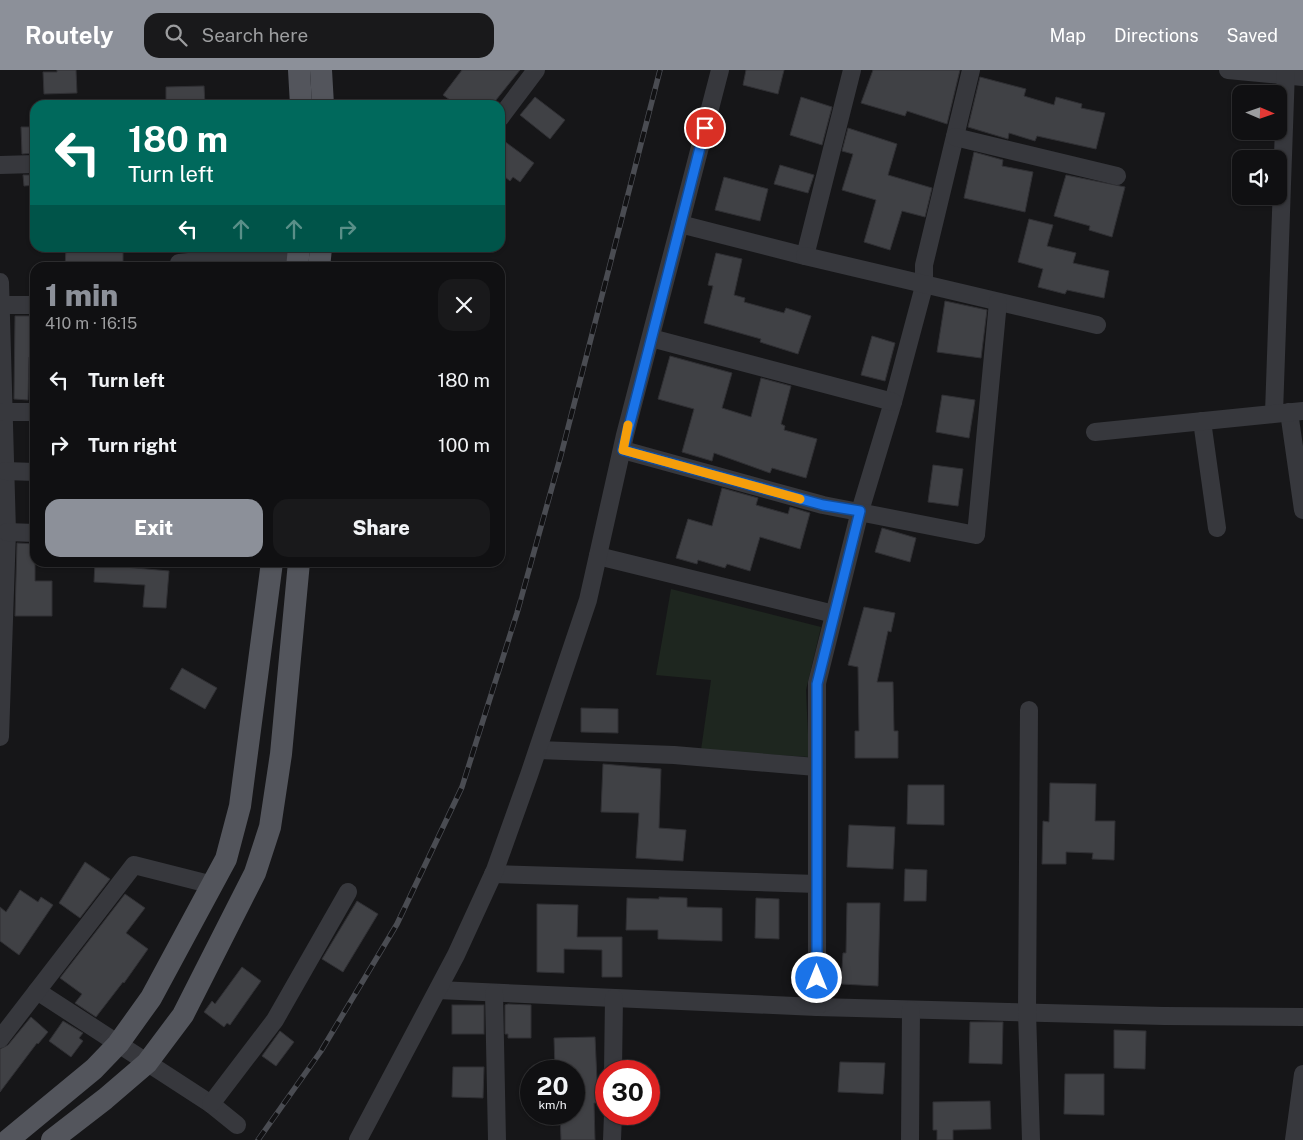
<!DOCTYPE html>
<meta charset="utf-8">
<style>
:root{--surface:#101012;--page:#19191b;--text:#f1f3f6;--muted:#9c9d9f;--line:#303032;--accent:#8c9099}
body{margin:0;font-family:"Public Sans",sans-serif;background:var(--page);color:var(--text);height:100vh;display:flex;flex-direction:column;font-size:19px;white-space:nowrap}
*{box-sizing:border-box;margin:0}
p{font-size:16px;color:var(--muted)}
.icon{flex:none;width:28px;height:28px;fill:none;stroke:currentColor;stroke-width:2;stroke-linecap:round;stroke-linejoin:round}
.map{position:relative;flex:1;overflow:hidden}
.drawer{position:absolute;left:30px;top:192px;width:475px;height:305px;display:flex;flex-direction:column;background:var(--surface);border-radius:15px;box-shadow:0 1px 4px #0004,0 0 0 1px var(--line)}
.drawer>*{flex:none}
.guide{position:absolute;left:30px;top:30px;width:475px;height:152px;border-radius:15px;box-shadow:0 1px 4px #0004,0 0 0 1px var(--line);background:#00695c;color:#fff;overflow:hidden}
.needle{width:32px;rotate:92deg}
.fabs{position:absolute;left:1232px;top:15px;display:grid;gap:10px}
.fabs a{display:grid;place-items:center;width:55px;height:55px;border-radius:10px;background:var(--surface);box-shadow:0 1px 4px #0004,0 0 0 1px var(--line);font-size:25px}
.speed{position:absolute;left:520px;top:990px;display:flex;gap:10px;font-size:25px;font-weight:700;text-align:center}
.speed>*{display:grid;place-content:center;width:65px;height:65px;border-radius:50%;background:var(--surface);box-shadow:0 1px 4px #0004,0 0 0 1px var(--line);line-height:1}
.speed small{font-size:12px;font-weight:400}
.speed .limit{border:8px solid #d22;background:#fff;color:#111}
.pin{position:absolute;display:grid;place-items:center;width:42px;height:42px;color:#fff;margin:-21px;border:2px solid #fff;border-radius:50%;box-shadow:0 1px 5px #0007}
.me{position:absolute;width:55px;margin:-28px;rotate:0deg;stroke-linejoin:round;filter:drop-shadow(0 0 4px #0008)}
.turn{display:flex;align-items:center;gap:18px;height:105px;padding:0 15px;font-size:22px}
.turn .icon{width:65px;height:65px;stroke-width:2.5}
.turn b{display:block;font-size:35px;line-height:42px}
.lanes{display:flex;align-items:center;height:48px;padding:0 15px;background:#0003;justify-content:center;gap:25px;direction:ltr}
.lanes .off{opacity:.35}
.round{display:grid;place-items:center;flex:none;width:52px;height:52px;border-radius:15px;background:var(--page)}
.summary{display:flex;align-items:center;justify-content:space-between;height:85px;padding:0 15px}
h1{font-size:30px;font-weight:800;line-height:38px;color:var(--accent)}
.cta{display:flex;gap:10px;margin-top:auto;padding:10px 15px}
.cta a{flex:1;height:58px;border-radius:15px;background:var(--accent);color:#fff;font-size:20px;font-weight:800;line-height:58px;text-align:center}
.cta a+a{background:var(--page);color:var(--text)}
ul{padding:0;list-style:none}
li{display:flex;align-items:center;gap:15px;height:65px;padding:0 15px}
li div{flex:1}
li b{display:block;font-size:19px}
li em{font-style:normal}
header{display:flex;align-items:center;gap:30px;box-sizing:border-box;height:70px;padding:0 25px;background:var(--accent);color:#fff}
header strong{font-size:24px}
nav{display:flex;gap:28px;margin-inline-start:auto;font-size:18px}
.search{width:350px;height:45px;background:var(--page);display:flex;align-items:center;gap:12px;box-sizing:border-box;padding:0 18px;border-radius:15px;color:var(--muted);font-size:19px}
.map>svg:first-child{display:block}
.green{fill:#1e261f}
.building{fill:#404145;stroke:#303034}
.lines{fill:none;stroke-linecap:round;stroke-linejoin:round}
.minor{stroke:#37383d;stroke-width:18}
.major{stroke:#53555c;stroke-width:22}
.rail-casing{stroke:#4a4c52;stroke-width:5.5}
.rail{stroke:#111113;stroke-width:4;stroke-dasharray:11;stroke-linecap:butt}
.route-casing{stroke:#114b97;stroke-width:12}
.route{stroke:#1a73e8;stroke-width:9}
.slow{stroke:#f59e0b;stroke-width:9}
</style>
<header>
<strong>Routely</strong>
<div class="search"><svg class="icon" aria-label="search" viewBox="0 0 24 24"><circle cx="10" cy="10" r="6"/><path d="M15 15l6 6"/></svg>Search here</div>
<nav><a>Map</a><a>Directions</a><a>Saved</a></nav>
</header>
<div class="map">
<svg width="1303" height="1070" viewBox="0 0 1303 1070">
<rect width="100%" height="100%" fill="#161618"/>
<polygon class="green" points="671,519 821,557 806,620 809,687 701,680 711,610 656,605"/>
<g class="building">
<polygon points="57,0 76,0 77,23 44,24 43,2 57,2"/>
<polygon points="462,0 520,0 492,35 457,35 443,25"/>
<polygon points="746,0 784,0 778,24 743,15"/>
<polygon points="873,0 960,0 947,54 907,41 905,46 861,33"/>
<polygon points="980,7 1026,19 1024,26 1054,35 1056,27 1082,34 1081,38 1105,43 1096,79 1037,66 1035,71 1009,63 1008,69 968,57"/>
<polygon points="204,16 205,35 166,35 166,17"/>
<polygon points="535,27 565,50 550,69 520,45"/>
<polygon points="801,27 832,37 822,75 790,65"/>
<polygon points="21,57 35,57 35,83 22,84"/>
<polygon points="848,58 897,74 888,105 932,118 925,147 902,141 890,180 864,172 876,130 842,120 853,84 842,81"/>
<polygon points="500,68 534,93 520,112 513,107 510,111 500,103"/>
<polygon points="974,82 1003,90 1002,96 1033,102 1025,142 964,128"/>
<polygon points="780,95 814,105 808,123 774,114"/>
<polygon points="23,105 35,105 35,115 24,116"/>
<polygon points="1066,105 1125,117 1112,167 1089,160 1090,156 1054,146"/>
<polygon points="724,107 768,119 760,151 715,140"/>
<polygon points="1029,149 1053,155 1047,176 1076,183 1073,193 1109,201 1104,228 1067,220 1065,224 1038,217 1043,199 1018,192"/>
<polygon points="66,178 123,178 123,198 65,198"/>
<polygon points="716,183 742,189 734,225 745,228 744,232 784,243 786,238 811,246 798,284 760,272 761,269 704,253 713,216 708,215"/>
<polygon points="945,231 987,240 981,288 937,282"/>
<polygon points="15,246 35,246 35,287 29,287 28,330 14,329"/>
<polygon points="872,266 895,273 885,311 861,305"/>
<polygon points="670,286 732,303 722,338 751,347 761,308 791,316 781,354 785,356 784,360 817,369 806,408 772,398 770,403 714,383 712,391 682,382 694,339 658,329"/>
<polygon points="942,325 975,330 969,368 936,362"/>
<polygon points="933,395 963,399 958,436 928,432"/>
<polygon points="722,418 758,428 756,435 788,444 790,437 810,443 800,479 760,467 750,501 727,494 725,498 698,490 697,494 676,488 688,449 712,456"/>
<polygon points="882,458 916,468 910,492 875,482"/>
<polygon points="17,473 35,474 35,511 52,511 52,546 15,546"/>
<polygon points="95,492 124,492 124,497 169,501 166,538 143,537 145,515 94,512"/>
<polygon points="864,537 895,543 891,562 888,561 877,612 893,612 894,661 898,661 898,688 855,688 855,661 859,661 858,597 848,595"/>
<polygon points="182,598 217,618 205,639 170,619"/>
<polygon points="581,638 618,639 618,663 581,662"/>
<polygon points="603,694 661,699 659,758 686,760 683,791 636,788 639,743 601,742"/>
<polygon points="1050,713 1096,714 1095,751 1115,751 1114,790 1092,789 1093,783 1066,782 1066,794 1042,794 1043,751 1049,752"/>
<polygon points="908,715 944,715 944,755 907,754"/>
<polygon points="849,755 895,757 893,799 847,797"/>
<polygon points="85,792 110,809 80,848 59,833"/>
<polygon points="905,799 927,800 926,831 904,831"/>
<polygon points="20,820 38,832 41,827 53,835 19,885 0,871 0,837 6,842"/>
<polygon points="125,824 145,838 126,863 148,879 124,913 123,912 96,947 75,933 82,924 60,908"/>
<polygon points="659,827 687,828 687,837 722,838 722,871 658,869 658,860 626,860 627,828 659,829"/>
<polygon points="756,828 779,829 779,869 755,868"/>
<polygon points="357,831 378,844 343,902 322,889"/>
<polygon points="847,833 880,833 878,916 841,914 843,883 846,883"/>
<polygon points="537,834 578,835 577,867 622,867 622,907 602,907 602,880 564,879 564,903 537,902"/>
<polygon points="242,897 261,911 230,955 227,953 224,957 204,942 212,931 215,934"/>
<polygon points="508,934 531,935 531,968 508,968 508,964 505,964 505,935"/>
<rect x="452" y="935" width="32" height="29"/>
<polygon points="31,947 48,962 38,974 37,973 0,1022 0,979 8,975"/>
<polygon points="63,951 83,963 79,968 83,971 71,987 49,971"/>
<polygon points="970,952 1003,952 1002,994 969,993"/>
<polygon points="1114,960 1146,961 1145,999 1114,998"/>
<polygon points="280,961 294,972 276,996 262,986"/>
<polygon points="595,967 598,1033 594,1033 595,1070 561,1070 560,1044 574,1044 574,998 555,999 554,968"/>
<polygon points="840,992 885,993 883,1024 838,1022"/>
<polygon points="453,997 484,997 483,1028 452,1027"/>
<polygon points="1065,1004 1104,1004 1104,1045 1064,1044"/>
<polygon points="990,1031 991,1059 953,1060 953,1070 937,1070 937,1060 933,1060 933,1032"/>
</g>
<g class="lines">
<g class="minor">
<polyline points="720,0 680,154 805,186 852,0"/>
<polyline points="971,0 924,195 924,216 893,332 860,441 817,613 817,937 1164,946 1303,947"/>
<polyline points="1228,0 1303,7"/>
<polyline points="500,48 536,0"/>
<polyline points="955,67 1117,106"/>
<polyline points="0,95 35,94"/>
<polyline points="805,186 1097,255"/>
<polyline points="179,193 299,181"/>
<polyline points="0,212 7,462 0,667"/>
<polyline points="1,235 35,235"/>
<polyline points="651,268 893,332"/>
<polyline points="3,342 35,342"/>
<polyline points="1289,342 1303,440"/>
<polyline points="1274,343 1286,0"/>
<polyline points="1202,351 1217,458"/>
<polyline points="1095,362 1303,341"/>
<polyline points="623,380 823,435 976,465 998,232"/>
<polyline points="5,401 35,402"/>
<polyline points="7,462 35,463"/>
<polyline points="598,486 834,544"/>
<polyline points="1029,640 1027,942 1031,1070"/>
<polyline points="538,680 674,685 816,697"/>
<polyline points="493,804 817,814"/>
<polyline points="438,920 817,937"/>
<polyline points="37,921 211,1034 237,1055"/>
<polyline points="494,923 497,1070"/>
<polyline points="0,969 134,795 213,815"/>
<polyline points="613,1001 614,928"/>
<polyline points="211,1034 275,950 348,822"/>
<polyline points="358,1070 456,885 495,800 529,705 588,530 625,365 680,154"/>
<polyline points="612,1070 613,1044"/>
<polyline points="910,1070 911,940"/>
<polyline points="1294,1070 1303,1004"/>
</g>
<g class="major">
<polyline points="299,0 301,35"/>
<polyline points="321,0 323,35"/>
<polyline points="297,198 299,178"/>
<polyline points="319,198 321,178"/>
<polyline points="8,1070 94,999 118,974 151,928 226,789 240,736 272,492"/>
<polyline points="52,1070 105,1029 147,993 183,945 255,803 270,757 281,684 299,492"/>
</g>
<g class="rail-casing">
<polyline id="rail" points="258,1070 321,981 397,854 462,717 517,543 561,385 660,0"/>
</g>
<use href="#rail" class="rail"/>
</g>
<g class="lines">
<g class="route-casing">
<polyline id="route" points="705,58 623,380 823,435 860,441 817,614 817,908"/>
</g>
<use href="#route" class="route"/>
<polyline class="slow" points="628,355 623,380 800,429"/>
</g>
</svg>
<div class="fabs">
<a><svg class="needle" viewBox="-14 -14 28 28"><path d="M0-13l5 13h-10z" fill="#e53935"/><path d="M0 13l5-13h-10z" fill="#9c9d9f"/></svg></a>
<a><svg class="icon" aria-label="sound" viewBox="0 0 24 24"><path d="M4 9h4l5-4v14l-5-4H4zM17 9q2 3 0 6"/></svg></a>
</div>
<div class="speed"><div>20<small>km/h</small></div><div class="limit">30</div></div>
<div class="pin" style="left:705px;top:58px;background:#d93025"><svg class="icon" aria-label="arrive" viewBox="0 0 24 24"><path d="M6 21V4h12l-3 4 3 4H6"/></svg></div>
<svg class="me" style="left:817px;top:908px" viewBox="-20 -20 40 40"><circle r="17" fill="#1a73e8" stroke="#fff" stroke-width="3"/><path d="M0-11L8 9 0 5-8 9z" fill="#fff"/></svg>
<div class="guide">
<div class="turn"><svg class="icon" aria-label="left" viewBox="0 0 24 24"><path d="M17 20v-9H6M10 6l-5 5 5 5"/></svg><div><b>180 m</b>Turn left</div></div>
<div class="lanes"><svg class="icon" aria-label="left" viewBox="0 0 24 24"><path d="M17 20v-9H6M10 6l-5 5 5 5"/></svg><svg class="icon off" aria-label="ahead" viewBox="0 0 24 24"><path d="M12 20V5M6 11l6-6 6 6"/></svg><svg class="icon off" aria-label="ahead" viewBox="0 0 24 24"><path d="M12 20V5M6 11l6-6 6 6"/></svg><svg class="icon off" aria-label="right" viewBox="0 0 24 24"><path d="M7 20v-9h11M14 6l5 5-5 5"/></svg></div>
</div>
<section class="drawer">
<div class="summary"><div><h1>1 min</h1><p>410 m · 16:15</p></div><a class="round"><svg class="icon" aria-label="close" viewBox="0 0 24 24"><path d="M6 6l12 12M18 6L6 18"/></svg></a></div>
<ul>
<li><svg class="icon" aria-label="left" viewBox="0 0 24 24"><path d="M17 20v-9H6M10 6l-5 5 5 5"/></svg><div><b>Turn left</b></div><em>180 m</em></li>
<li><svg class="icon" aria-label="right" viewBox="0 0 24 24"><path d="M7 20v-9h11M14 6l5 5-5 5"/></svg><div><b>Turn right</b></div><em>100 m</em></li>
</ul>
<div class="cta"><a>Exit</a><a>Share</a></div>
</section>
</div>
